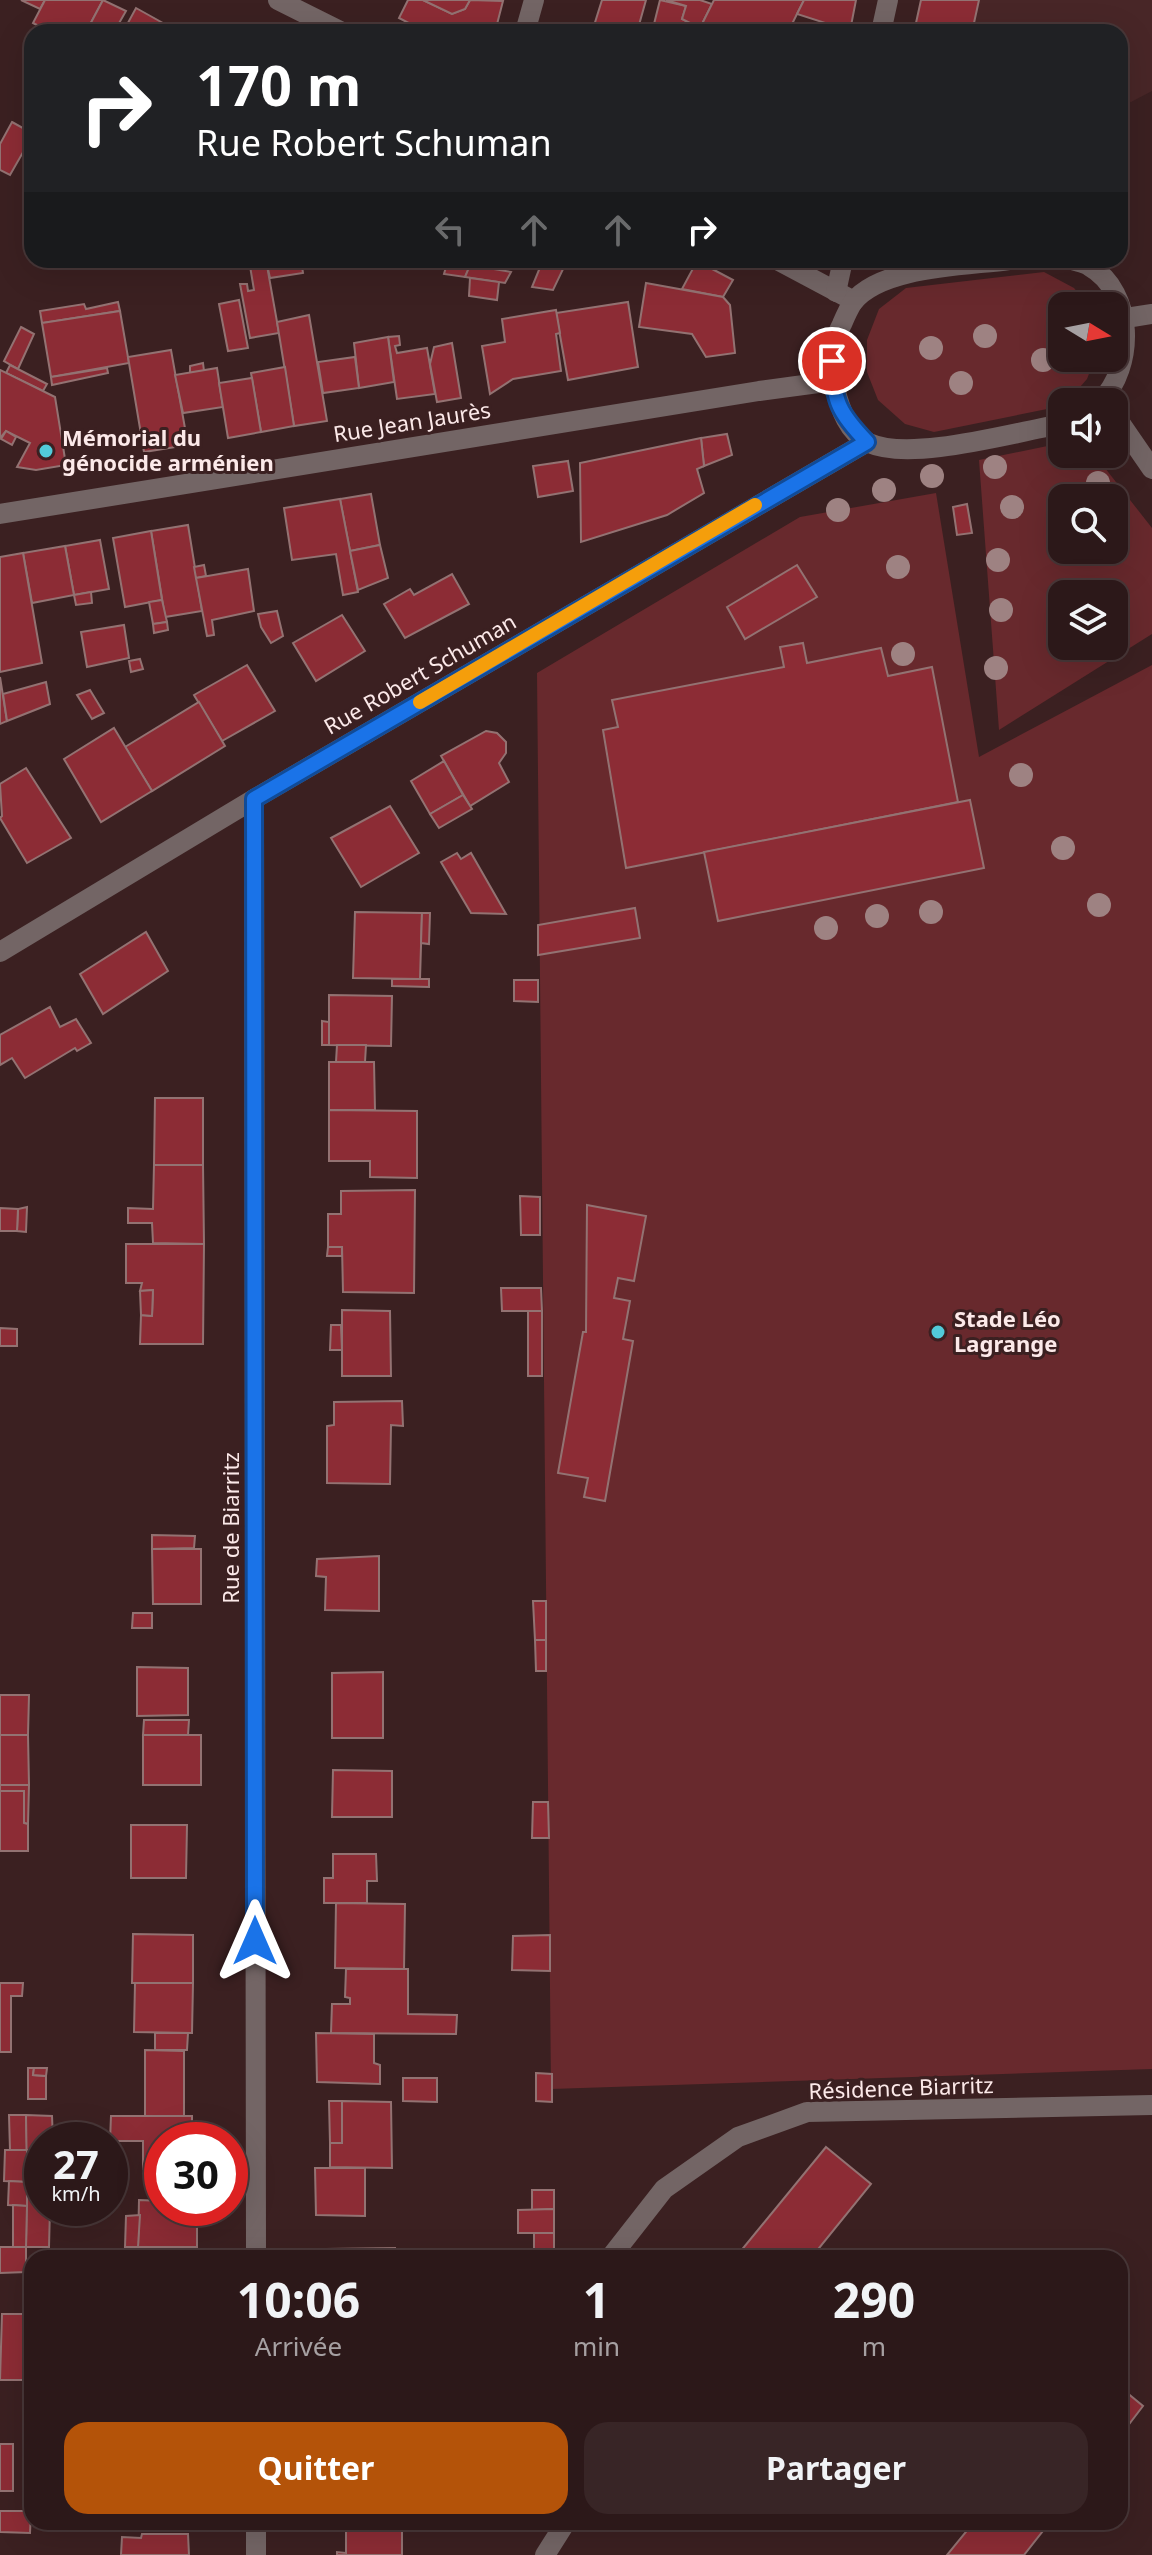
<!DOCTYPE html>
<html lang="fr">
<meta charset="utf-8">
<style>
:root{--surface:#2c1819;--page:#382526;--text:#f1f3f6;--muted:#a6a0a2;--line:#483738;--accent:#b45309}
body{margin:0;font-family:"Noto Sans",sans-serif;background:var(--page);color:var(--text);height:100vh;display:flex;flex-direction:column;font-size:30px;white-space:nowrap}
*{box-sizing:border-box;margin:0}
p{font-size:26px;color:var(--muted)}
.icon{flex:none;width:44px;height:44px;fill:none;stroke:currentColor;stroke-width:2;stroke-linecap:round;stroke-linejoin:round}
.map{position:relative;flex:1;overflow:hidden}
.side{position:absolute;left:24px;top:2250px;width:1104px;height:280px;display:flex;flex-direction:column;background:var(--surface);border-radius:24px;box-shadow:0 8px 32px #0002,0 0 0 2px var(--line)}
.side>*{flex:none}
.guide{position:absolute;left:24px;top:24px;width:1104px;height:244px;border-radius:24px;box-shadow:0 8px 32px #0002,0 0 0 2px var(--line);background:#202124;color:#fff;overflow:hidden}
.needle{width:52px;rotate:100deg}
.tools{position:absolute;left:1048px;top:292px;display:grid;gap:16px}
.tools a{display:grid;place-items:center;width:80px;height:80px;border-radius:16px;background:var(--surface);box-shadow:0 8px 32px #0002,0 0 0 2px var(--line);font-size:40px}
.speed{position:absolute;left:24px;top:2122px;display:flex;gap:16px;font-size:40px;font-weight:700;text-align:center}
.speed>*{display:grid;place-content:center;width:104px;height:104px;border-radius:50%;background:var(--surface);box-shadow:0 8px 32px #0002,0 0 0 2px var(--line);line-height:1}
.speed small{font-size:20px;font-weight:400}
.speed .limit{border:12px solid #d22;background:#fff;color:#111}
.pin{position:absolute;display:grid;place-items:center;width:68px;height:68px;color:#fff;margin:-34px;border:4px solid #fff;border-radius:50%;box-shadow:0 2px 8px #0007}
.me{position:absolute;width:88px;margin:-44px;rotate:0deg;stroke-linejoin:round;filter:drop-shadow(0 0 6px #0008)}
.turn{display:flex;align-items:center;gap:28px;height:168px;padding:0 40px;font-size:36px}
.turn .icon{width:104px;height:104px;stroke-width:2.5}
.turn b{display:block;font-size:56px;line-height:68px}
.lanes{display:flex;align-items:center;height:76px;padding:0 40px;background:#0003;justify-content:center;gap:40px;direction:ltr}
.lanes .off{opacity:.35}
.eta{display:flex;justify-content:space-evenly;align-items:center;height:136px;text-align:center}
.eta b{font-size:48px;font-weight:700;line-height:56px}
.action{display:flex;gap:16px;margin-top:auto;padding:16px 40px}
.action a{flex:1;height:92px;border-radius:24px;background:var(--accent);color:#fff;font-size:32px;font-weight:700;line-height:92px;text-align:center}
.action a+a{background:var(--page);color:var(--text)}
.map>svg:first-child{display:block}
.built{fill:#482627}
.green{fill:#68292d;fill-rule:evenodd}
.building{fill:#8c2c35;stroke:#937272;stroke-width:2}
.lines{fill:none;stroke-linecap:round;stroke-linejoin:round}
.minor{stroke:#736565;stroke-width:20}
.tree{fill:#9e8282}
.route-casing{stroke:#114b97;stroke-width:20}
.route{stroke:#1a73e8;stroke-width:14}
.slow{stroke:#f59e0b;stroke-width:14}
.poi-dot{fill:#52cbd9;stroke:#3b2021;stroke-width:3}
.labels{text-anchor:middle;stroke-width:6;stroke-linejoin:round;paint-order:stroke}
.street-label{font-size:22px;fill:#fce9e9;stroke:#3b2021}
.poi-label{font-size:22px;font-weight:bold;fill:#fce9e9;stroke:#3b2021;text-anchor:start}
</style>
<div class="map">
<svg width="1152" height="2555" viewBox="0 0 1152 2555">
<rect width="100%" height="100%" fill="#3b2021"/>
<polygon class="built" points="921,0 1152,0 1152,91 1131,102 1120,100 1120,32 914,32"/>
<g class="green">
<polygon points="1044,272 1074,288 1089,306 1062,306 1062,358 1095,358 1087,379 1067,402 1062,402 1062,406 934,432 905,424 878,400 867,372 867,340 879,309 906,288"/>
<path d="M 1062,443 L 1062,454 L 1094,454 L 1152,528 L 1152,634 L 999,730 L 979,460 ZM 1114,498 L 1114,550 L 1062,550 L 1062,498 ZM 1114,594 L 1114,646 L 1062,646 L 1062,594 Z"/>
<polygon points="936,493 979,757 1152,665 1152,2069 551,2089 537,673 800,517"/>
</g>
<g class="building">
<polygon points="21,0 45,0 40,9"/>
<polygon points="45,0 103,0 86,32 50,32 33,23"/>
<polygon points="103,0 126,11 114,32 86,32"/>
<polygon points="408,0 423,0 452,14 465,9 470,0 503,1 495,32 426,32 399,18"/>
<polygon points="423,0 470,0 465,9 452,14"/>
<polygon points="602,0 646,0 637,32 592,32"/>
<polygon points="660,0 686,6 682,19 700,28 698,32 652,32"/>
<polygon points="666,0 700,0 712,4 700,28 682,19 686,6"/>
<polygon points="714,0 804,0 788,32 698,32"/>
<polygon points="804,0 856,0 850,31 797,14"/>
<polygon points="921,0 979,0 972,32 914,32"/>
<polygon points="136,8 179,32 123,32"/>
<polygon points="12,122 32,133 32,150 26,147 10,175 0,170 0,144"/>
<polygon points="249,260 266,260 279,333 250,338 240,284 247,284 248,291 254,290"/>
<polygon points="266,260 301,260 303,273 270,278"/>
<polygon points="388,260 416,260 419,262 416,269 386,264"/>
<polygon points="448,260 473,260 465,277 444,274"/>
<polygon points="543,260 561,260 566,263 553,290 532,287"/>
<polygon points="697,261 733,280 723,297 682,289"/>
<polygon points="470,265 511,272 505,283 465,277"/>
<polygon points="470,278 499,282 497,300 469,296"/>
<polygon points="646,283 723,297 730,305 735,353 706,357 692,334 639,327"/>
<polygon points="239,300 248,348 228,351 219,304"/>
<polygon points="118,302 120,311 42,323 40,311 84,304 86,309"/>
<polygon points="628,302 638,367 568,380 556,313"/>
<polygon points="556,310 560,333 556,334 561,371 513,379 490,394 482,346 505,342 502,319"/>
<polygon points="120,311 129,363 51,377 42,323"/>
<polygon points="309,315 327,421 294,426 277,322"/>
<polygon points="21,327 34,334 18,369 4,361"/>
<polygon points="399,336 400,345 395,346 397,353 427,348 435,394 397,399 388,337"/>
<polygon points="388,337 394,382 359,388 354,343"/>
<polygon points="452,343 461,398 437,402 430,364 434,347"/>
<polygon points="171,350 188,445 144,452 128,357"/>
<polygon points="355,357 359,388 323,393 318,362"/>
<polygon points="203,363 204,371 190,373 190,366"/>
<polygon points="10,365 47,384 43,391 6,373"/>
<polygon points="285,367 294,426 261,432 251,373"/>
<polygon points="107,368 108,373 52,385 51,377"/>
<polygon points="217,368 223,407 183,413 175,375"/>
<polygon points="0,370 55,397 66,465 36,470 17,467 30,443 6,431 0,438"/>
<polygon points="252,378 261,432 228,438 219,383"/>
<polygon points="6,431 16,437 12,445 1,439"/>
<polygon points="727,434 732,455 704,466 701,438"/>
<polygon points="701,438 704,466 697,469 704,493 667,515 581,542 580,463"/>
<polygon points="568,461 573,491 538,497 533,466"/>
<polygon points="371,494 380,545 350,551 340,499"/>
<polygon points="340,499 358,592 343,595 336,554 292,560 284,508"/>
<polygon points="967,504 972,533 957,535 953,507"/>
<polygon points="188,525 202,611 165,617 151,531"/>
<polygon points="151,531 162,600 125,607 113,538"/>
<polygon points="100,540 109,589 74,595 65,546"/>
<polygon points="380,545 388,578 358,590 350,551"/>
<polygon points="65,546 74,595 32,603 23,553"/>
<polygon points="23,553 42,663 0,672 0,557"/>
<polygon points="204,565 206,576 196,578 194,567"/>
<polygon points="797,565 817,597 745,639 727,607"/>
<polygon points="248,569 254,611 212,620 214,635 207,636 196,578"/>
<polygon points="452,574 469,604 405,638 384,604 410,589 414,595"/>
<polygon points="91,592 92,603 76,605 74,595"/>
<polygon points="162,600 167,622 153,624 149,602"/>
<polygon points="277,611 283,636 271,643 261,627 258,614"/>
<polygon points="342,615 365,651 316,681 293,643"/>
<polygon points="167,622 168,630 154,633 153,624"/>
<polygon points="124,625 129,658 87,667 81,632"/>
<polygon points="803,643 807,663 881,648 888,676 932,667 958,802 626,868 603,730 618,727 612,700 784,667 780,647"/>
<polygon points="140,659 143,669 131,672 129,661"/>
<polygon points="247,665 275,711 222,741 194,695"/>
<polygon points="0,677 7,721 0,724"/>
<polygon points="46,682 50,704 7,721 3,694"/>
<polygon points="90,690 104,713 92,719 77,695"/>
<polygon points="199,702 225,746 152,791 125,747"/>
<polygon points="114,728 152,791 101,822 64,759"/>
<polygon points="486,731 497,733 506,742 506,753 499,763 509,782 470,806 441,756"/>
<polygon points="444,761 463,795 430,814 411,781"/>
<polygon points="26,768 71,838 27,863 0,818 2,816 0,784"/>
<polygon points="463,795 472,809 439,828 430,814"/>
<polygon points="970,800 984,868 718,921 704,852"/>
<polygon points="390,806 419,853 361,887 331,838"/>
<polygon points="457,853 461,859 471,853 506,914 471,913 441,862"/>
<polygon points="635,908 640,938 538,955 538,925"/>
<polygon points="355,912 422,913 420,979 353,978"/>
<polygon points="422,913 430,913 429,944 421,943"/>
<polygon points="146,932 168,971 103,1014 80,974"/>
<polygon points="392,979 429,979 429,987 392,986"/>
<polygon points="514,980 538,980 538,1002 514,1001"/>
<polygon points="329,995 392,996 391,1046 329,1045"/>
<polygon points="50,1007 60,1027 76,1019 91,1043 77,1051 75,1048 25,1078 12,1058 0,1065 0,1035"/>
<polygon points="322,1021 329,1022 329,1045 322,1045"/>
<polygon points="337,1045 366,1045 365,1062 336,1062"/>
<polygon points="329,1062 374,1062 375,1110 329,1110"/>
<polygon points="155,1098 203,1098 203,1165 154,1165"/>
<polygon points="329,1110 417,1111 417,1178 370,1177 370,1161 329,1161"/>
<polygon points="154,1165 203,1165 204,1244 153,1243 152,1223 128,1223 128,1208 153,1209"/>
<polygon points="415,1190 414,1293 343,1292 342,1247 328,1247 328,1214 341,1214 341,1191"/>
<polygon points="520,1196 540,1197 540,1235 521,1235"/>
<polygon points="587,1205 646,1216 634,1281 618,1278 614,1298 630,1301 623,1339 633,1341 605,1501 584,1497 588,1478 558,1473 583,1332 586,1332"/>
<polygon points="27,1207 26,1232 17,1231 18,1209"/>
<polygon points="0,1208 18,1209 17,1231 0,1231"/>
<polygon points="126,1244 204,1244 203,1344 140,1344 141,1315 152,1316 153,1290 140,1291 142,1283 126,1283"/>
<polygon points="328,1247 342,1247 342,1256 327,1256"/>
<polygon points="501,1288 541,1288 542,1311 502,1311"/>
<polygon points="153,1290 152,1316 141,1315 140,1291"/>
<polygon points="342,1310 390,1311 391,1376 342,1376"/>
<rect x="528" y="1311" width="14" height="65"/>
<polygon points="331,1325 341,1325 342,1350 330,1350"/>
<polygon points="0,1328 17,1329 17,1346 0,1346"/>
<polygon points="402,1401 403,1426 391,1425 390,1484 327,1483 327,1426 334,1425 334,1402"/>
<polygon points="152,1535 195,1536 194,1548 152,1549"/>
<polygon points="152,1549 201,1549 201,1604 153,1604"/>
<polygon points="379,1556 379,1611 325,1610 326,1577 316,1576 317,1559"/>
<polygon points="533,1601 546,1601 546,1640 535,1640"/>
<polygon points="133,1613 152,1613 152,1628 132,1628"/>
<polygon points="535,1640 546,1640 546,1671 536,1671"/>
<polygon points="137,1667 188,1668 188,1715 137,1716"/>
<polygon points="383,1672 383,1738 332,1738 332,1673"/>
<polygon points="0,1695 29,1695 28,1735 0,1735"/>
<polygon points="144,1720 189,1720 188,1735 143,1735"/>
<polygon points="0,1735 28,1735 29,1785 0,1785"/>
<rect x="143" y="1735" width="58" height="50"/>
<polygon points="333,1770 392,1771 392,1817 332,1817"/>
<polygon points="0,1785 29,1785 28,1824 24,1823 24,1791 0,1791"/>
<polygon points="0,1791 24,1791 24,1823 28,1824 28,1851 0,1851"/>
<polygon points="533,1802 548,1802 549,1838 532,1838"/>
<polygon points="131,1825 187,1825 186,1878 131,1878"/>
<polygon points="333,1854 376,1854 377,1881 367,1881 367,1903 324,1903 324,1878 333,1878"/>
<polygon points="336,1903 405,1904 404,1969 335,1968"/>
<polygon points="133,1934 193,1935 193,1983 132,1983"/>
<polygon points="550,1935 550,1971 512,1970 513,1936"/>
<polygon points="346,1969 408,1969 408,2014 457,2015 456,2034 331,2033 332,2004 350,2004 350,1998 345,1997"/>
<polygon points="0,1983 23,1983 22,1996 11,1996 11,2052 0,2052"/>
<polygon points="135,1983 193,1983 192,2033 134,2032"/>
<polygon points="155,2033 188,2033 187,2050 155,2050"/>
<polygon points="316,2033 374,2034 374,2063 380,2065 380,2084 317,2082"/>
<polygon points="145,2050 184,2051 184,2116 145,2116"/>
<polygon points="28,2068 34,2068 33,2075 46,2076 46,2099 28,2099"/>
<polygon points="34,2068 47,2068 46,2076 33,2075"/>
<polygon points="536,2073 552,2074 552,2102 536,2101"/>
<polygon points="403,2078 437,2078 437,2102 403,2101"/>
<polygon points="329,2101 342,2101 342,2143 330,2143"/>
<polygon points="342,2101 391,2102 392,2168 330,2167 330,2143 342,2143"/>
<polygon points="9,2115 26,2115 27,2150 10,2150"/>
<polygon points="26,2115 52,2116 53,2140 42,2140 42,2181 27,2180"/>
<polygon points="111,2116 192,2116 192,2140 162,2140 162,2176 153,2176 154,2170 143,2169 143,2141 110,2141"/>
<polygon points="826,2147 871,2184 811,2258 735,2258"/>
<polygon points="5,2150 27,2150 27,2182 4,2181"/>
<polygon points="315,2168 365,2168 365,2216 316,2215"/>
<polygon points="27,2180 42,2181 42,2208 50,2208 49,2247 26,2247"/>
<polygon points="9,2181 27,2182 27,2206 8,2205"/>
<polygon points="532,2190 554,2190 554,2209 532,2210"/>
<polygon points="139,2200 162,2201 162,2208 197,2208 197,2247 138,2247"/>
<polygon points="13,2205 27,2206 26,2247 13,2247"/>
<polygon points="554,2209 554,2233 518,2233 518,2210"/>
<polygon points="140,2215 138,2247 125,2247 126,2216"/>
<rect x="534" y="2233" width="20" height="25"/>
<polygon points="0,2247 26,2247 26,2272 0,2273"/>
<polygon points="395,2248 395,2258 326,2258 326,2249"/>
<polygon points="2,2314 26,2314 24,2380 0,2380"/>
<polygon points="26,2329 32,2330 32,2368 25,2368"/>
<polygon points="1120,2387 1143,2406 1120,2436"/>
<rect x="0" y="2444" width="13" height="47"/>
<polygon points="0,2511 31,2511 30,2533 0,2532"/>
<polygon points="346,2522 402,2522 402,2555 337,2555 337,2552 346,2553"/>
<polygon points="974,2522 1050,2522 1024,2555 947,2555"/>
<polygon points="142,2534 188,2534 189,2555 121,2555 122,2537 141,2538"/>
</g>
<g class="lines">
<g class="minor">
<polyline points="278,0 342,32"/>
<polyline points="525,32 534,0"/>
<polyline points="881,32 888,0"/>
<polyline points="777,260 854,301"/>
<path d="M 1009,260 C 966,266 882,266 853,302 C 849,308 845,317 842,324 C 831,344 829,366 835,388 C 840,409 848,433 869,443 C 911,462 1015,432 1062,424"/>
<path d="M 1072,260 C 1077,262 1085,263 1089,266 C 1135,292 1135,367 1100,402"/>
<polyline points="836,292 843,260"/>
<polyline points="1126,318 1152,314"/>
<polyline points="1114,414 1152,469"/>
<polyline points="0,514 759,391 833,381"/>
<polyline points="254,799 256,2258"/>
<polyline points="0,952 254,799 867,442"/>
<polyline points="610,2258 664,2189 738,2137 807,2112 1152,2105"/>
<polyline points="256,2522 256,2555"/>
<polyline points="545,2555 566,2522"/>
</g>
</g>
<g class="tree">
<circle cx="985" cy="336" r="12"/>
<circle cx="931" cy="348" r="12"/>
<circle cx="1043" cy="360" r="12"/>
<circle cx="961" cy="383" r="12"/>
<circle cx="995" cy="467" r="12"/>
<circle cx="932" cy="476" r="12"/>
<circle cx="1098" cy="483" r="12"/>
<circle cx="884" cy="490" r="12"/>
<circle cx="1012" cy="507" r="12"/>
<circle cx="838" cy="510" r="12"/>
<circle cx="998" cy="560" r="12"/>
<circle cx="898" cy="567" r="12"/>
<circle cx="1001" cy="610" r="12"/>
<circle cx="903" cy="654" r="12"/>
<circle cx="996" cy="668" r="12"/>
<circle cx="1021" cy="775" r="12"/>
<circle cx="1063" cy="848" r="12"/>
<circle cx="1099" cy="905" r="12"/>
<circle cx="931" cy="912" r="12"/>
<circle cx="877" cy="916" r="12"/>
<circle cx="826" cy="928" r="12"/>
</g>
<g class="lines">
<g class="route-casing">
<path id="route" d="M 255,1941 L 254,799 L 867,442 C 840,414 833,402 832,361"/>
</g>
<use href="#route" class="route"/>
<polyline class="slow" points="420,702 755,505"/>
</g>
<g class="poi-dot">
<circle cx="46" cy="451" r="8"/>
<circle cx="938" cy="1332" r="8"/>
</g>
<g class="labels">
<g class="street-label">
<text transform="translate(412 422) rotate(-9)" y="8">Rue Jean Jaurès</text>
<text transform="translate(420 674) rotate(-30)" y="8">Rue Robert Schuman</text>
<text transform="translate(231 1528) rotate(-90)" y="8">Rue de Biarritz</text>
<text transform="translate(901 2088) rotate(-2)" y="8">Résidence Biarritz</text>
</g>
<g class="poi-label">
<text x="62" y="446">Mémorial du<tspan x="62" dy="25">génocide arménien</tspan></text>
<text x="954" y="1327">Stade Léo<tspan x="954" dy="25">Lagrange</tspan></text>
</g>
</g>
</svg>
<div class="tools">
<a><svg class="needle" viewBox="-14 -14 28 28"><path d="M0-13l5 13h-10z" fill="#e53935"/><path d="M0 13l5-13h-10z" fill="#a6a0a2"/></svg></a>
<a><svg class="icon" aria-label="sound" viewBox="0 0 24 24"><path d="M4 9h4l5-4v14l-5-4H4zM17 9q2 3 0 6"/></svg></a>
<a><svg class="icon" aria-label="search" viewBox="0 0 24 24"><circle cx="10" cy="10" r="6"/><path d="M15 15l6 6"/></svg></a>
<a><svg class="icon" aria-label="layers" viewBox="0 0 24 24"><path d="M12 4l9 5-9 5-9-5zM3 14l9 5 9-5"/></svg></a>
</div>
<div class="speed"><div>27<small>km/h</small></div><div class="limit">30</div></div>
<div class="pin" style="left:832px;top:361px;background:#d93025"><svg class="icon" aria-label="arrive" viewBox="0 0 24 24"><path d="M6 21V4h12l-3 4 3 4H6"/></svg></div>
<svg class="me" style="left:255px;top:1941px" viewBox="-20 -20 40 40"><path d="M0-17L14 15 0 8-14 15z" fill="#1a73e8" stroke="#fff" stroke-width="4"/></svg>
<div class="guide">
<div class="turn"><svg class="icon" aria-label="right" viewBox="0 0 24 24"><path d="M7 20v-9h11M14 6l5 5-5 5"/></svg><div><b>170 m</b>Rue Robert Schuman</div></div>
<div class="lanes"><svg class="icon off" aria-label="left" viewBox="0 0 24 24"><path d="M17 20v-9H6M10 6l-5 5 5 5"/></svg><svg class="icon off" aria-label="ahead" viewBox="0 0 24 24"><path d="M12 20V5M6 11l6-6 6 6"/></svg><svg class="icon off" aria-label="ahead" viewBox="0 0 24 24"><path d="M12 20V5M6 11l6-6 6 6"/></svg><svg class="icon" aria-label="right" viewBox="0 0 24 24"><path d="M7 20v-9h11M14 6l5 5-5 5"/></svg></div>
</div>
<section class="side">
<div class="eta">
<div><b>10:06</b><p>Arrivée</p></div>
<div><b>1</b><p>min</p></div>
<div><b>290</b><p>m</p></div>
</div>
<div class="action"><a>Quitter</a><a>Partager</a></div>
</section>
</div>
